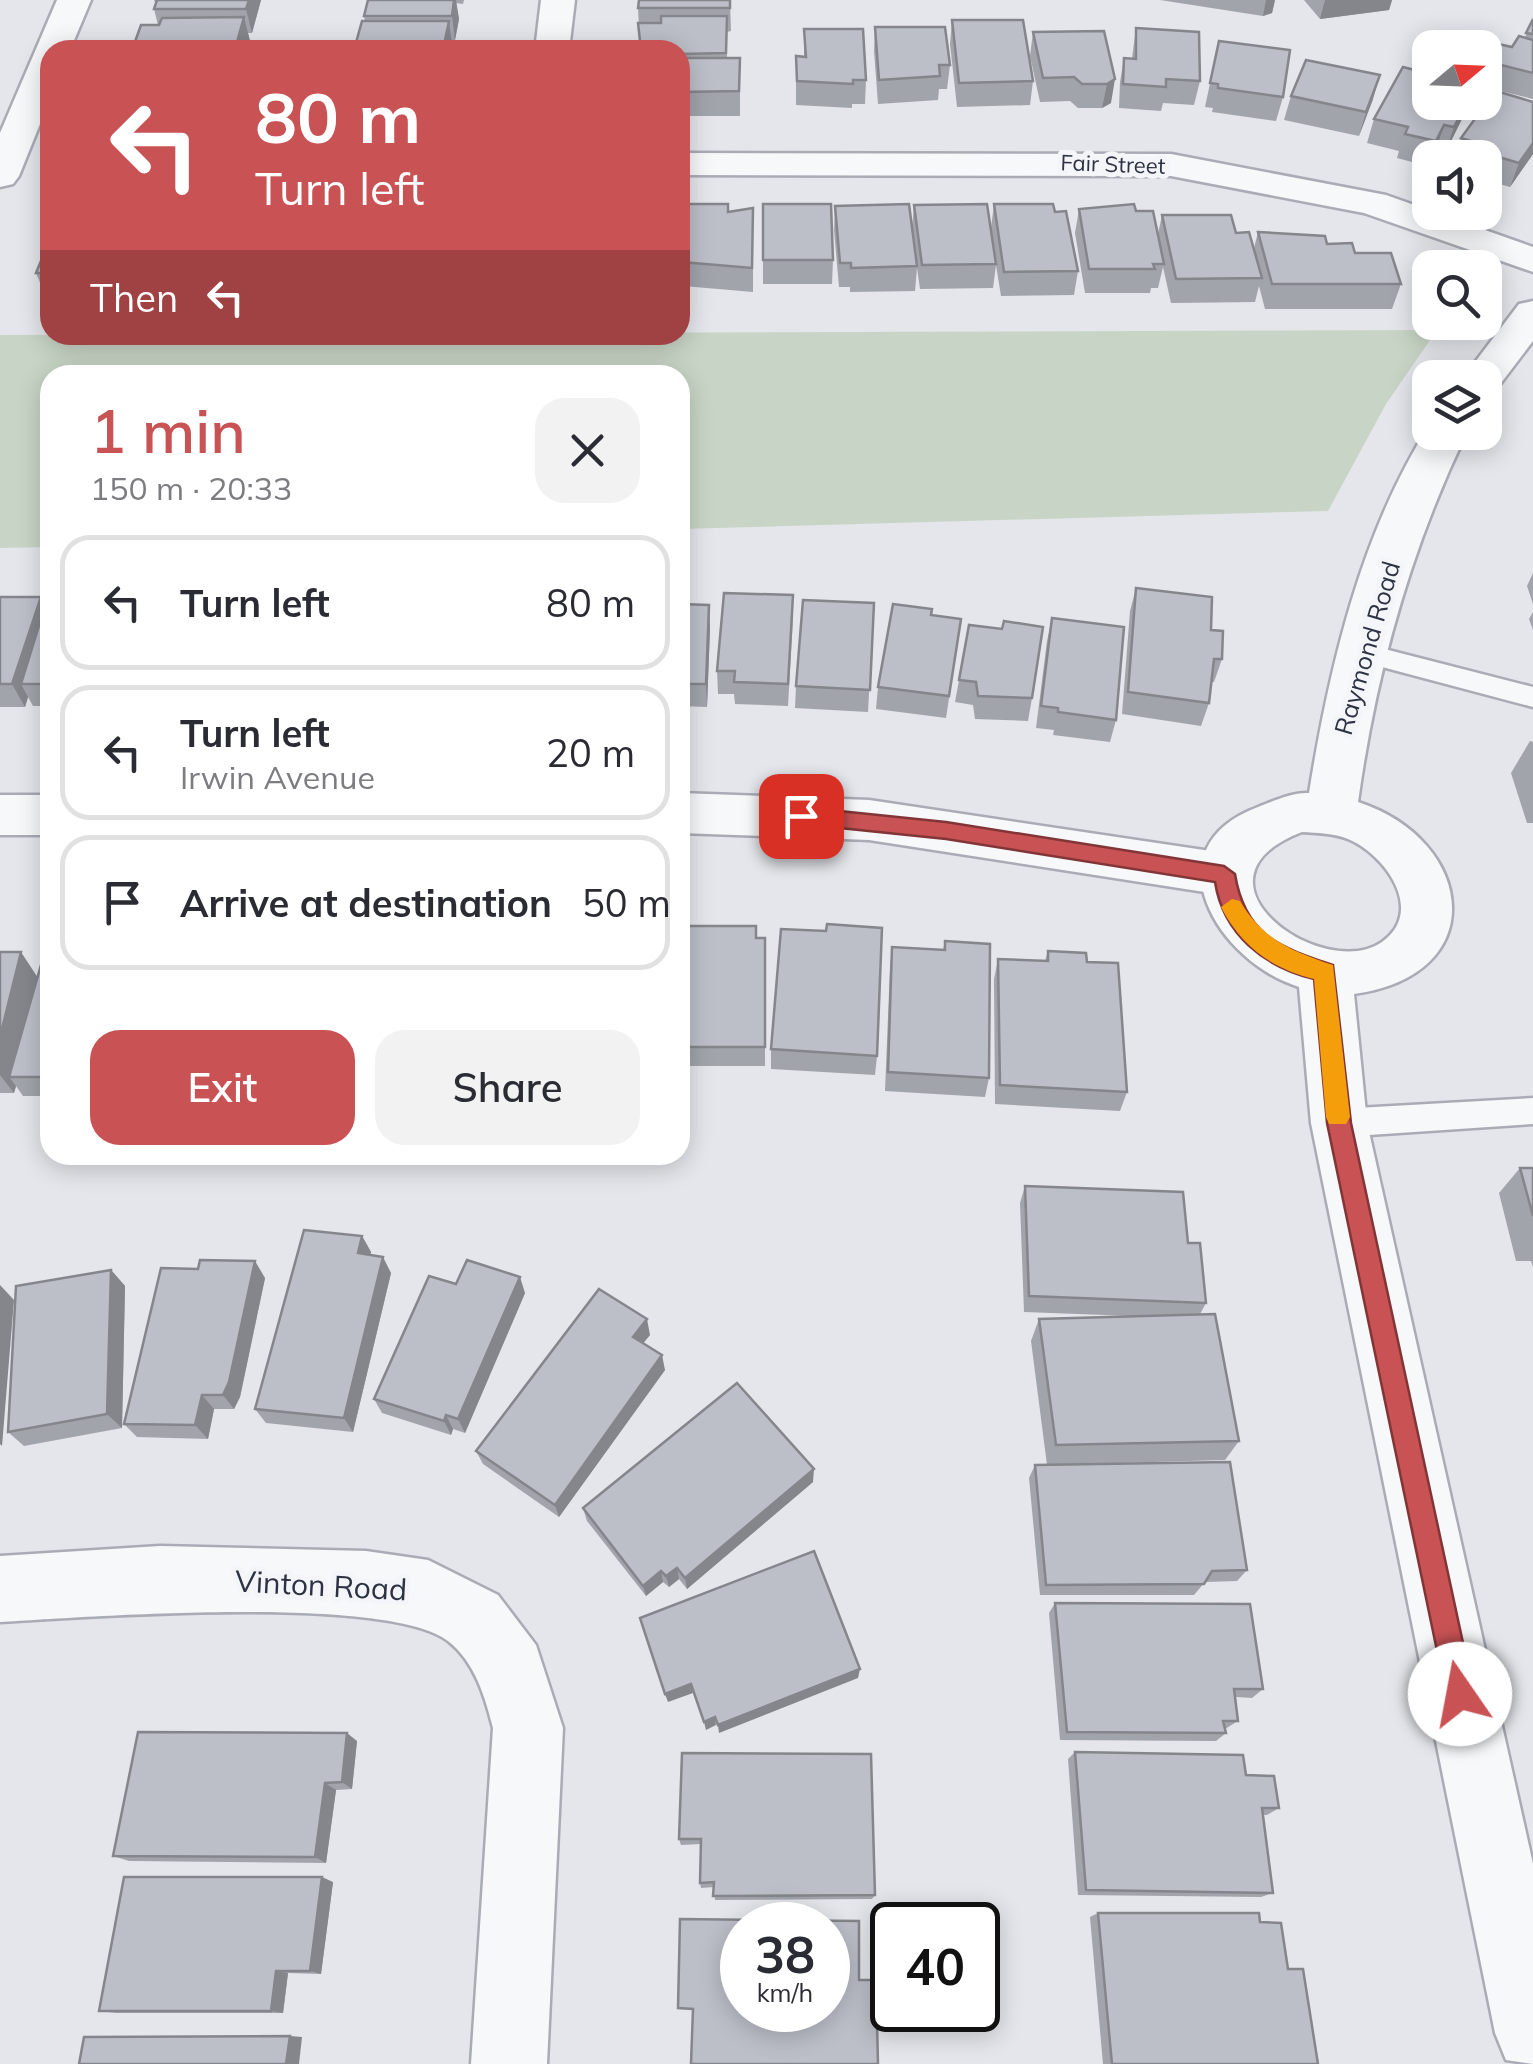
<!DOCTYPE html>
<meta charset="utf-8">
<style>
:root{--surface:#fff;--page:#f2f2f3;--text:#2b2b33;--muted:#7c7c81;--line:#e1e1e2;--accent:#c85254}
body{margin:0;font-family:Mulish,sans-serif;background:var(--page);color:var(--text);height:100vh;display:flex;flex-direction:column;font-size:38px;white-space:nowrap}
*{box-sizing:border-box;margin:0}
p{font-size:32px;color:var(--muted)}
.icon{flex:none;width:55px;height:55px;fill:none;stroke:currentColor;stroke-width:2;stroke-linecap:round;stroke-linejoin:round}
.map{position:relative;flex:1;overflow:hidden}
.side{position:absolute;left:40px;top:365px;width:650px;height:800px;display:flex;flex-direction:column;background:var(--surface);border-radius:30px;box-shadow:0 5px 25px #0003}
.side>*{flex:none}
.banner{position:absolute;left:40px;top:40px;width:650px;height:305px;border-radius:30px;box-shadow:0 5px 25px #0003;background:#c85254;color:#fff;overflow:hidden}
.needle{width:65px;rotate:71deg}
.controls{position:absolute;left:1412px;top:30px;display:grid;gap:20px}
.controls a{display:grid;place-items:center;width:90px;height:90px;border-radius:20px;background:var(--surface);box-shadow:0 5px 25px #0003;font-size:50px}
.speed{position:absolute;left:720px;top:1902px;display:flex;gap:20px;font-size:50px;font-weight:700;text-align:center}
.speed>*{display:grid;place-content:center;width:130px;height:130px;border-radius:50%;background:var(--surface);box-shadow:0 5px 25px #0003;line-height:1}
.speed small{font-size:25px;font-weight:400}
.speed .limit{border:5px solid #111;border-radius:15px;background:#fff;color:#111}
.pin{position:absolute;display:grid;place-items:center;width:85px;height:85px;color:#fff;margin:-42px;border-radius:20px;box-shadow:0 5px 15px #0006}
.me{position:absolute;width:110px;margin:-55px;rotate:348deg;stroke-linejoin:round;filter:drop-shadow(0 0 8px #0008)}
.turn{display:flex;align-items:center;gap:35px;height:210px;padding:0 50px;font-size:45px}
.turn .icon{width:130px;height:130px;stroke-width:2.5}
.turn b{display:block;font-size:70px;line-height:85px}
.then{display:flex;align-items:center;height:95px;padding:0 50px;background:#0003;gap:20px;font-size:38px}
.round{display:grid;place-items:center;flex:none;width:105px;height:105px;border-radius:30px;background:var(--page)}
.summary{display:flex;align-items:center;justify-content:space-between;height:170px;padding:0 50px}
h1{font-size:60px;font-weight:600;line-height:75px;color:var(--accent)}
.action{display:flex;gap:20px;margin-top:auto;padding:20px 50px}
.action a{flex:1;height:115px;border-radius:30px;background:var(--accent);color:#fff;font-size:40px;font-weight:600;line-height:115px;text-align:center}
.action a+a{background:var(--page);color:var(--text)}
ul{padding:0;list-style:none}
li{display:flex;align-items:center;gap:30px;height:135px;margin:0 20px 15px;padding:0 30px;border:5px solid var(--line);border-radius:30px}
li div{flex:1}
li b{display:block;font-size:38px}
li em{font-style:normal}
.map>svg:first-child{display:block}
.green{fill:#c8d5c6}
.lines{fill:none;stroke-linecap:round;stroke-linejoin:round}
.service-casing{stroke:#a9acb5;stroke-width:5}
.minor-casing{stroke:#a9acb5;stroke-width:5}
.tertiary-casing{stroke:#a9acb5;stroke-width:5}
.service{fill:#f7f8fa;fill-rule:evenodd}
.minor{fill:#f7f8fa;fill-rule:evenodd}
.tertiary{fill:#f7f8fa;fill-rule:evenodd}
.wall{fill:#a2a4ac}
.shaded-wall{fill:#84868c}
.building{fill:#bcbfc8;stroke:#84868c;stroke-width:2.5;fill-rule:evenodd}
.route{fill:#c85254;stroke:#823537;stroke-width:2.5}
.slow{fill:#f59e0b}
.labels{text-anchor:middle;stroke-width:10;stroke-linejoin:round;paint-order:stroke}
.far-street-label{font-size:22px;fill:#2d3243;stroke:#f4f5f9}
.street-label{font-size:25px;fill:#2d3243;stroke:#f4f5f9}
.near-street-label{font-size:30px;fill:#2d3243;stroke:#f4f5f9}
</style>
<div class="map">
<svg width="1533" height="2064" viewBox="0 0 1533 2064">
<rect width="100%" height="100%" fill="#e4e6eb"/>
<polygon class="green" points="1437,330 1386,404 1328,511 680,529 680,375 50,375 50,547 0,548 0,335"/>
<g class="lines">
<g class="service-casing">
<g id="service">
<polygon points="1361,643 1533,687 1533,707 1352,659 1348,652"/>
<polygon points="1533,1098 1533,1124 1339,1137 1328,1133 1323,1123 1328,1113 1339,1109"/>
</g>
</g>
<g class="minor-casing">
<g id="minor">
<polygon points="57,0 91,0 70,50 50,50 50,99 19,176 13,184 0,187 0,133"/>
<polygon points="541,0 575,0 569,50 535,50"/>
<polygon points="680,153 1171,154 1386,195 1533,247 1533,272 1364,213 1171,176 680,175"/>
<polygon points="680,793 869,800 1224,853 1242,859 1250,874 1242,889 1224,895 869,840 680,833"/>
<rect x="0" y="795" width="50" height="40"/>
<path d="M 160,1546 L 366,1551 L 428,1560 L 498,1595 L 536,1645 L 563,1728 L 547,2064 L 471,2064 L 493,1728 C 485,1697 475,1662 448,1641 C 386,1594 87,1617 0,1622 L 0,1556 Z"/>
</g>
</g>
<g class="tertiary-casing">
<g id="tertiary">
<polygon points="1533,301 1533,341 1498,387 1485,391 1485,378 1463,378 1519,304"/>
<path d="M 1430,424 L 1430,432 L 1467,432 C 1410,550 1376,672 1358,802 C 1475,840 1493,975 1354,994 L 1367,1123 L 1533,1864 L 1533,2064 L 1506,2060 L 1495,2033 L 1311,1123 L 1299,987 C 1218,962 1148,848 1258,807 C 1274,801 1292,792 1309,793 C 1329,668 1361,532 1430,424 ZM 1302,832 C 1317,833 1334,833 1348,839 C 1385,854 1426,911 1382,942 C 1323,983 1177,880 1302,832 Z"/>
</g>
</g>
<use href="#service" class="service"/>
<use href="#minor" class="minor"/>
<use href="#tertiary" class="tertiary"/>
</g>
<g class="wall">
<polygon points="154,0 261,0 252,33 248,33 250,41 158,25 154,9 156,4"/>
<polygon points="368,0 464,0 463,4 456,3 459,19 455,40 452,40 452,45 365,21 364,16"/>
<polygon points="730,0 731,31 727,32 727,58 740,58 740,116 680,116 680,50 640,50 638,8"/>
<polygon points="1160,0 1275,0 1272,13 1263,16"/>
<polygon points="1304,0 1392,0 1389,10 1320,19"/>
<polygon points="1533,19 1533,99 1485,87 1485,72 1489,62 1512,47 1525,37"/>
<polygon points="952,20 1033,81 1030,105 957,107 950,44"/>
<polygon points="875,27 950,65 947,89 939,89 938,100 878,104 874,51"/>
<polygon points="1136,28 1200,81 1194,105 1163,103 1161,111 1119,108 1120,82 1124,58 1132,58"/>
<polygon points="804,29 866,80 865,104 852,104 852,108 796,105 796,56 804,57"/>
<polygon points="1104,31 1111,103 1102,108 1078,108 1070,101 1040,102 1030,56 1033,32"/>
<polygon points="1219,41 1283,97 1276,121 1212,112 1213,108 1205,107"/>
<polygon points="1291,96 1373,99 1359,136 1284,120"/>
<polygon points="1430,102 1468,102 1462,119 1446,151 1436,149 1430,158 1427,166 1397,158 1399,151 1367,143 1374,119"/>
<polygon points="1533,102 1533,154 1510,187 1485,180 1485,158 1454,158 1461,138 1474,121 1480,103"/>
<polygon points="763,204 833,260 832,284 763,284"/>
<polygon points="994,204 1055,212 1078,271 1074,295 1001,296 996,265 993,288 920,289 917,268 915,291 850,292 850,287 839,287 834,230 835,206 912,229 914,205 991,228"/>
<polygon points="753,208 753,292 683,286 682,262"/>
<polygon points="1079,209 1136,211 1158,234 1162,215 1236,233 1254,248 1258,232 1327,244 1355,253 1401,284 1392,309 1265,309 1259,286 1255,302 1171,303 1163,267 1158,288 1151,288 1150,293 1085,293 1075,233"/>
<polygon points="50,222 50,297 46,297 36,273 48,243 45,234"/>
<polygon points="1533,573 1533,604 1527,586"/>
<polygon points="1136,588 1211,630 1222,659 1214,682 1211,682 1209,703 1201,726 1122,714 1130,611"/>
<polygon points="680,595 682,604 710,628 707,707 680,706"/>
<polygon points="0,597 45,605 50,603 50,706 33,706 28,697 25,707 0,707"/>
<polygon points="874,603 868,712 795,708 796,686"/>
<polygon points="1533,612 1533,630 1529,619"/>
<polygon points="793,618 788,706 735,704 734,694 718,694 717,671"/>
<polygon points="1052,618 1116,720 1110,742 1053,735 1054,730 1036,728 1047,641"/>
<polygon points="961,619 946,718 876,709 878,687"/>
<polygon points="969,625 1032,698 1028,721 975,719 973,705 955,702"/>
<polygon points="1530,741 1533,742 1533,823 1527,823 1511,773"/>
<polygon points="756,938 765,938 765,1066 681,1066 680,1021"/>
<polygon points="945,941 989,1078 985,1097 885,1091 890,967 892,947 943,950"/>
<polygon points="1048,951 1087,962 1127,1092 1120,1111 995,1104 994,979 998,959 1045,961"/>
<polygon points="0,952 38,977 50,958 50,1096 23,1096 16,1086 14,1093 0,1093"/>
<polygon points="771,1049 877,1056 875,1075 771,1069"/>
<polygon points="1520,1168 1533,1168 1533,1267 1531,1261 1516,1261 1499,1193"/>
<polygon points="1025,1186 1188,1243 1206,1303 1200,1314 1239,1441 1225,1460 1047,1465 1031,1341 1039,1319 1131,1316 1024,1312 1020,1203"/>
<polygon points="362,1236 371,1252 370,1255 391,1273 353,1432 266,1423 255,1409"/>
<polygon points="111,1270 125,1286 122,1428 24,1446 8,1432"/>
<polygon points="265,1278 240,1397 234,1409 214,1409 208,1439 137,1437 124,1424"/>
<polygon points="456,1284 525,1293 465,1433 453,1429 451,1435 382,1413 374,1399"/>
<polygon points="650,1335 643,1343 665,1370 559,1517 483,1464 476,1451"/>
<polygon points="1035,1465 1247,1570 1237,1581 1205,1582 1194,1595 1040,1595 1029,1478"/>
<polygon points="813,1482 687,1589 679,1579 669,1587 663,1582 646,1596 587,1521 583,1508"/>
<polygon points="1055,1603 1263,1689 1252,1698 1236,1697 1238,1721 1225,1729 1226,1733 1216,1741 1060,1740 1049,1613"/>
<polygon points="357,1741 352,1789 336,1790 326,1863 129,1861 113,1856"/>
<polygon points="1075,1752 1279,1808 1267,1815 1263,1815 1273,1893 1261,1897 1078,1895 1068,1759"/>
<polygon points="682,1753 875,1895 872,1899 715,1900 714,1887 701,1888 700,1883 701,1844 681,1845 679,1839"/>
<polygon points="333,1882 321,1974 288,1973 283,2013 116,2013 99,2011"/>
<polygon points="1098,1913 1260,1922 1288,1969 1318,2064 1103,2064 1090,1917"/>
</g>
<g class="shaded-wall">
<polygon points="249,0 261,0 252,33 246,9"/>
<polygon points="454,0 456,0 459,19 455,40 452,16"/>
<polygon points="1266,0 1275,0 1272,13 1263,16"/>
<polygon points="1325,0 1392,0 1389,10 1320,19"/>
<polygon points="244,17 250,41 248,50 235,50"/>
<polygon points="449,21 452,45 451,50 443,50"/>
<polygon points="1380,75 1373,99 1359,136 1366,112"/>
<polygon points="1115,79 1111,103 1102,108 1107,84"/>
<polygon points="1467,102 1462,119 1446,151 1454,127"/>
<polygon points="1444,125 1436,149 1430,158 1436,141"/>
<polygon points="1533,143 1533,154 1510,187 1519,163"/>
<polygon points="41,597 50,615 21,684 28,697 25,707 12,684"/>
<polygon points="709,605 710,628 707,707 706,684"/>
<polygon points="21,952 40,981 9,1077 16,1086 14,1093 0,1075 0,1037"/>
<polygon points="362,1236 371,1252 367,1270 358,1253"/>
<polygon points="383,1257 391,1273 353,1432 344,1418"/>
<polygon points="255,1261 265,1278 240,1397 234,1409 223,1395"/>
<polygon points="111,1270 125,1286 122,1428 107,1414"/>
<polygon points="520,1277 525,1293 465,1433 458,1419"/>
<polygon points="0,1285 14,1300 2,1446 0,1444"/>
<polygon points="647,1319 650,1335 636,1352 633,1337"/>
<polygon points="662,1355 665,1370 559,1517 555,1505"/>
<polygon points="202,1395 214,1409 208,1439 195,1425"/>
<polygon points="446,1415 453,1429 451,1435 444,1421"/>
<polygon points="814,1469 813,1482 687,1589 685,1578"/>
<polygon points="677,1568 679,1579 669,1587 666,1576"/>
<polygon points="661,1571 663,1582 646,1596 643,1586"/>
<polygon points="860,1669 858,1678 719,1733 718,1725"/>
<polygon points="691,1684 693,1693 668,1702 665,1694"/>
<polygon points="715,1717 716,1725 706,1730 704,1722"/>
<polygon points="347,1733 357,1741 352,1789 342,1782"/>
<polygon points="325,1783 336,1790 326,1863 315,1857"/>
<polygon points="322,1877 333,1882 321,1974 310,1971"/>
<polygon points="276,1971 288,1973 283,2013 271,2011"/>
<polygon points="290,2036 302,2037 299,2064 286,2064"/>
</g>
<g class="building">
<polygon points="157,0 249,0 246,9 154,9"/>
<polygon points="368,0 454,0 452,16 364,16"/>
<polygon points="639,0 730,0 730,8 638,8"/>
<polygon points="661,16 727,16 726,53 680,54 680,50 641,50 638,23 661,23"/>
<polygon points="244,17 235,49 132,50 141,25 159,25 162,18"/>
<polygon points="1533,19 1533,34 1526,33"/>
<polygon points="952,20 1023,20 1033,81 959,83"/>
<polygon points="362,21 449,21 443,50 354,50"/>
<polygon points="875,27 945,27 950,65 939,65 940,76 879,80"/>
<polygon points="1136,28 1199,32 1200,81 1166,79 1166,87 1123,84 1124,58 1136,59"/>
<polygon points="804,29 863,29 866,80 853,80 853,84 797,81 796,56 806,57"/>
<polygon points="1104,31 1115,79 1107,84 1082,84 1074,77 1043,78 1033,32"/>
<polygon points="1519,36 1533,40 1533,73 1489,62 1498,44 1512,47"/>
<polygon points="1219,41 1290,50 1283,97 1218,88 1218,84 1210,83"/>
<polygon points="680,58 740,58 739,91 680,92"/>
<polygon points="1306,60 1380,75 1366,112 1291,96"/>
<polygon points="1403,67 1430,74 1430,102 1467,102 1454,127 1444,125 1436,141 1405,134 1408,127 1374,119"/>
<polygon points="1493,90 1533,102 1533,143 1519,163 1492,155 1496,149 1461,138 1485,105 1480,103 1485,102 1485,98"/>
<polygon points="685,204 728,204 728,212 753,208 752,268 682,262"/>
<polygon points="763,204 831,204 833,260 763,260"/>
<polygon points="909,204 917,266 851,268 851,263 840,263 835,206"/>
<polygon points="987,204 996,264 922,265 914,205"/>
<polygon points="994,204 1053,204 1055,212 1066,211 1078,271 1004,272"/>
<polygon points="1134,204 1136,211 1153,211 1164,264 1153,264 1155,269 1089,269 1079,209"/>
<polygon points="1162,215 1231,215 1236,233 1249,232 1262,278 1176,279"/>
<polygon points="1258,232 1325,236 1327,244 1352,243 1355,253 1391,253 1401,284 1272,284"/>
<polygon points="50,239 50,273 36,273"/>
<polygon points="1136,588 1212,597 1211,630 1223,631 1222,659 1214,659 1209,703 1128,692"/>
<polygon points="724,593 793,595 788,684 734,682 735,671 717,671"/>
<polygon points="680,595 681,604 709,605 706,684 680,684"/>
<polygon points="0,597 41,597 12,684 0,684"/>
<polygon points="803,600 874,603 870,690 796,686"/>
<polygon points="46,603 50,603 50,684 21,684"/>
<polygon points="893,604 932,609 931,615 961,619 949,696 878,687"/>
<polygon points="1052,618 1124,627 1116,720 1058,712 1058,708 1041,706"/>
<polygon points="1004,621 1043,627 1032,698 978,696 976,682 959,680 969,625 1002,629"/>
<polygon points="827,924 882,928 877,1056 771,1049 781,929 826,931"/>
<polygon points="683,926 756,926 756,938 765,938 765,1047 680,1047"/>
<polygon points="945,941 990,944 989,1078 888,1072 892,947 945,950"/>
<polygon points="1048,951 1086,953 1087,962 1118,963 1127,1092 1000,1085 998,959 1048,961"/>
<polygon points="0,952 21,952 0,1037"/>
<polygon points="43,958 50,958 50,1077 9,1077"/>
<polygon points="1520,1168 1533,1168 1533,1216"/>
<polygon points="1025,1186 1183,1192 1188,1243 1200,1243 1206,1303 1029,1296"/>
<polygon points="304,1230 362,1236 358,1253 383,1257 344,1418 255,1409"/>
<polygon points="200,1260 255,1261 229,1382 223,1395 202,1395 195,1425 124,1424 161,1268 198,1269"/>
<polygon points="467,1260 520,1277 458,1419 446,1415 444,1421 374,1399 429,1276 456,1284"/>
<polygon points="111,1270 107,1414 8,1432 16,1286"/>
<polygon points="599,1289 647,1319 633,1337 662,1355 555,1505 476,1451"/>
<polygon points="1215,1314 1239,1441 1056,1445 1039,1319"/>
<polygon points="737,1383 814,1469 685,1578 677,1568 666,1576 661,1571 643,1586 583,1508"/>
<polygon points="1230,1462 1247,1570 1212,1571 1204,1584 1046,1585 1035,1465"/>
<polygon points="814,1551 860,1669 718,1725 715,1717 704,1722 691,1684 665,1694 640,1618"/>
<polygon points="1055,1603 1250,1604 1263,1689 1234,1689 1238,1721 1223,1721 1226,1733 1067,1732"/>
<polygon points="138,1732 347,1733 342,1782 325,1783 315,1857 113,1856"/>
<polygon points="1075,1752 1243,1755 1246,1775 1274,1776 1279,1808 1262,1808 1273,1893 1086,1890"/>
<polygon points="682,1753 871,1754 875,1895 713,1896 714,1882 700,1883 701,1839 679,1839"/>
<polygon points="124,1877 322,1877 310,1971 276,1971 271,2011 99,2011"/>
<polygon points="1098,1913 1259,1913 1260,1922 1281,1923 1288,1969 1303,1969 1318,2064 1112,2064"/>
<path d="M 680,1919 L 859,1921 L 859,1980 L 876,1980 L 878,2064 L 691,2064 L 693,2009 L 678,2008 ZM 742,1925 L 828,1925 L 828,2010 L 742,2010 Z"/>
<polygon points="290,2036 286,2064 79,2064 84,2037"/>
</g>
<path class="route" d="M 801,807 L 946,822 L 1224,866 L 1235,874 C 1245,936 1280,947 1333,965 L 1351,1123 L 1474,1694 L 1470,1705 L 1460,1709 L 1450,1705 L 1446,1694 L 1327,1123 L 1314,979 C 1264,967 1223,934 1215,882 L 946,839 L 801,824 L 791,816 Z"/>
<path class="slow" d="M 1232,899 L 1240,901 C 1263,940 1292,951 1333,965 L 1350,1117 L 1346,1124 L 1329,1124 L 1326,1117 L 1314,979 C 1272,969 1241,946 1221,907 Z"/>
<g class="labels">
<g class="far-street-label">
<text transform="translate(1113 164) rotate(2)" y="8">Fair Street</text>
</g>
<g class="street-label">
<text transform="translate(1367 648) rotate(-74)" y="9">Raymond Road</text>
</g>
<g class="near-street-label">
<text transform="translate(321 1586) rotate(3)" y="10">Vinton Road</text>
</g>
</g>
</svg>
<div class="controls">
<a><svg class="needle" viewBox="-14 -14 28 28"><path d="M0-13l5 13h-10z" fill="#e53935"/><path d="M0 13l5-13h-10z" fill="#7c7c81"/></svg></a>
<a><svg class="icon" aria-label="sound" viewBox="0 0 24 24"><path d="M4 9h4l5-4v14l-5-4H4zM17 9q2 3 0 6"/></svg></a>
<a><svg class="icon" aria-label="search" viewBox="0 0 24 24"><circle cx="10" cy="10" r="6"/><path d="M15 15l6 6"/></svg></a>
<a><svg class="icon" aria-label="layers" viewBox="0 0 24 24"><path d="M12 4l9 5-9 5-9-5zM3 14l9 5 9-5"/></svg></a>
</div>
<div class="speed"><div>38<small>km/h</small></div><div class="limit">40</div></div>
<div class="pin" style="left:801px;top:816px;background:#d93025"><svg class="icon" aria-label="arrive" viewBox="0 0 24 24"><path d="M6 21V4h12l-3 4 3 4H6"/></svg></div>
<svg class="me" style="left:1460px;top:1694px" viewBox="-20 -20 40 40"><circle r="19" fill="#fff"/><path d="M0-13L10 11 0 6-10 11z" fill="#c85254"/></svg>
<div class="banner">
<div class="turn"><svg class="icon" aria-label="left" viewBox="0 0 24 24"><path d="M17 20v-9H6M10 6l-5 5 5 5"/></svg><div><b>80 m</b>Turn left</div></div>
<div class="then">Then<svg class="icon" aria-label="left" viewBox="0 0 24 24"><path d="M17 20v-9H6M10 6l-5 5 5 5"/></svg></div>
</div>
<section class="side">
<div class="summary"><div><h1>1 min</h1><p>150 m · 20:33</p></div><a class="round"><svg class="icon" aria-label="close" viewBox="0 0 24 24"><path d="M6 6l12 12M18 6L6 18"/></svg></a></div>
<ul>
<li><svg class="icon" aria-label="left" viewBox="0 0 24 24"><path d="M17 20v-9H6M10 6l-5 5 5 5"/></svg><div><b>Turn left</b></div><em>80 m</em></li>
<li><svg class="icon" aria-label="left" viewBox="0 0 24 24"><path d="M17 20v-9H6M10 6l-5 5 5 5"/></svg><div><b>Turn left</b><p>Irwin Avenue</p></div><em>20 m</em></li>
<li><svg class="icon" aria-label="arrive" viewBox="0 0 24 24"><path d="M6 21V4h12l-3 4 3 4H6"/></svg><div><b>Arrive at destination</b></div><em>50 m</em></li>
</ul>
<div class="action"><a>Exit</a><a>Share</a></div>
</section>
</div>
